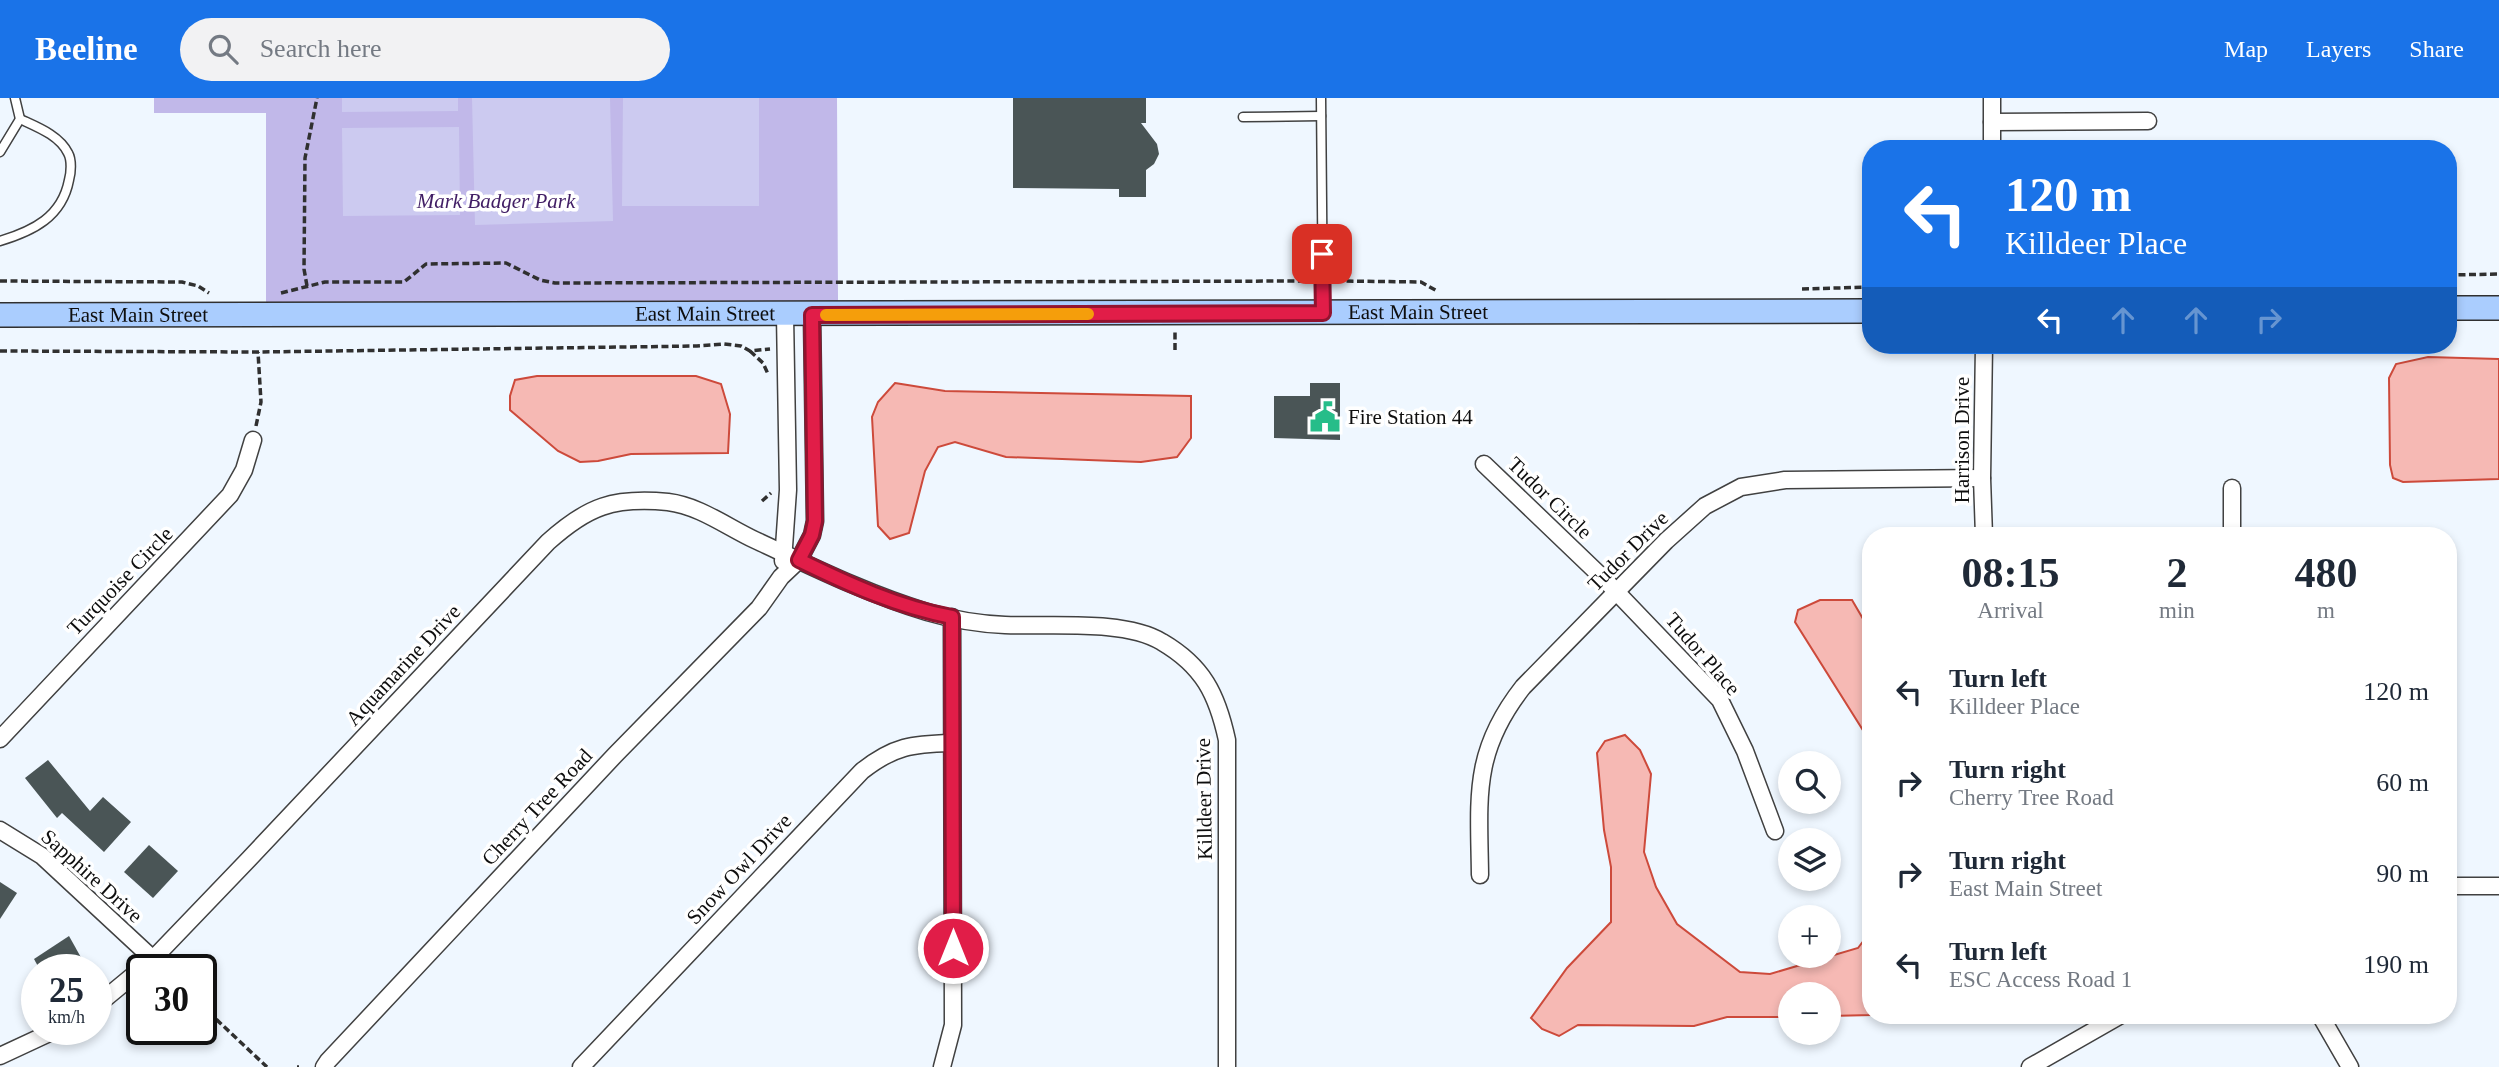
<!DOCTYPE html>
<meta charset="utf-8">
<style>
:root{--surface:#fff;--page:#f2f2f3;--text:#1f2937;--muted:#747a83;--accent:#1a73e8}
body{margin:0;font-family:Georgia,serif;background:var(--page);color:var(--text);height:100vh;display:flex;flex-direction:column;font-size:26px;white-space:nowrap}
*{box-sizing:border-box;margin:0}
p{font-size:23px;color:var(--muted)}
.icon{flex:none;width:38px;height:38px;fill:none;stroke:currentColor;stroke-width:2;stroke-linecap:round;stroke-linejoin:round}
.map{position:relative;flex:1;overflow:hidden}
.sheet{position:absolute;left:1862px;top:429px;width:595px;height:497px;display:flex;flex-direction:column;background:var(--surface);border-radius:28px;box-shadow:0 4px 10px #0003}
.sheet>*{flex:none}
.hud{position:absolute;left:1862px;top:42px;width:595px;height:214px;border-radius:28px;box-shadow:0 4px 10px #0003;background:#1a73e8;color:#fff;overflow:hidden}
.fabs{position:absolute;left:1778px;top:653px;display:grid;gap:14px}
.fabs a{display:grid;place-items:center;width:63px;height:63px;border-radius:50%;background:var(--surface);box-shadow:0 4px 10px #0003;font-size:35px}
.speed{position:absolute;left:21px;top:856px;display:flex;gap:14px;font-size:35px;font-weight:700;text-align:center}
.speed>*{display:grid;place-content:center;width:91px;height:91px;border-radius:50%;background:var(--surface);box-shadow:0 4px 10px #0003;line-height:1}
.speed small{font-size:18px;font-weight:400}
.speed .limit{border:4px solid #111;border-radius:10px;background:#fff;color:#111}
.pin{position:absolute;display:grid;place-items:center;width:60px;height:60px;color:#fff;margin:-30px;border-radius:14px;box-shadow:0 4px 10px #0006}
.me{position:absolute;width:77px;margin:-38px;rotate:0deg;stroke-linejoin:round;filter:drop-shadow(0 0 5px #0008)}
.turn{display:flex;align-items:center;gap:24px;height:147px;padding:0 28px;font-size:32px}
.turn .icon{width:91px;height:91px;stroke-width:2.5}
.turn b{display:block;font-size:49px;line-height:60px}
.lanes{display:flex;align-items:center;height:66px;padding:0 28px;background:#0003;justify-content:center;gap:35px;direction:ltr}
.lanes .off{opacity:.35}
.eta{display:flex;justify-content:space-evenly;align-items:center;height:119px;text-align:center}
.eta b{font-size:42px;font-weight:700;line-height:49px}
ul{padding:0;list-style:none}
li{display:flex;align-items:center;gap:21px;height:91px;padding:0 28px}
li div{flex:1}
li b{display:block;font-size:26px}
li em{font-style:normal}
header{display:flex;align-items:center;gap:42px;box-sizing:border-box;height:98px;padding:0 35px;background:var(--accent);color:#fff}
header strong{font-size:33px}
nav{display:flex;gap:38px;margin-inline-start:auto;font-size:24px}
.search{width:490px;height:63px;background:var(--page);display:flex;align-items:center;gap:18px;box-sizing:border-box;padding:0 24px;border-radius:38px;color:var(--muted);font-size:26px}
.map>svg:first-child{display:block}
.green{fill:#c1b8e9}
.pitch{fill:#cccaf0}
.water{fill:#f6b9b4;stroke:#cd4a3b;stroke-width:2}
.building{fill:#4a5556}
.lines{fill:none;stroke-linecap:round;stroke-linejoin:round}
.service-casing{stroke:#414141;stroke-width:11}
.minor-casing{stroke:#414141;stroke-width:19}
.secondary-casing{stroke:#303030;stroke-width:26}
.path{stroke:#303030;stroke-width:3.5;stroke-dasharray:7 3.5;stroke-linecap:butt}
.service{stroke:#fff;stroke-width:8}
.minor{stroke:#fff;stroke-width:16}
.secondary{stroke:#aacdfe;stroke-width:23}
.route-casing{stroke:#92132f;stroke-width:18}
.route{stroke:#e11d48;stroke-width:12}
.slow{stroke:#f59e0b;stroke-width:12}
.labels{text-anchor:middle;stroke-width:7;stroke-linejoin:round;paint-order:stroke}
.park-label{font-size:21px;font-style:italic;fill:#411e65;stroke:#fff}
.street-label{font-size:21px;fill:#0e0e0e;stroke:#fff}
.poi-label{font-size:21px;fill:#0e0e0e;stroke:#fff;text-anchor:start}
</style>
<header>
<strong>Beeline</strong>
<div class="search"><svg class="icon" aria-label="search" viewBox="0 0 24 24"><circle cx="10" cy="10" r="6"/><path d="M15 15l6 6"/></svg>Search here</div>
<nav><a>Map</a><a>Layers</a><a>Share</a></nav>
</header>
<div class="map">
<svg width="2499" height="969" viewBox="0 0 2499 969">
<rect width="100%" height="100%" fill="#eff7ff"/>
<polygon class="green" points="154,0 837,0 838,203 266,205 266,15 154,15"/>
<g class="pitch">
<polygon points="342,0 458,0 458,13 342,14"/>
<polygon points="472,0 610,0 613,123 475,127"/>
<polygon points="623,0 759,0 759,108 622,108"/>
<polygon points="459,29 460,117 343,118 342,30"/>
</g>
<g class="water">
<polygon points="2428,259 2499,261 2499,381 2403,384 2393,380 2390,367 2389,280 2396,266"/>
<polygon points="537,278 696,278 721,286 730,316 728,355 631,356 598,363 580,364 558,353 510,312 510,298 515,282"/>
<polygon points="895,285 945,293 1191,298 1191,340 1177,359 1141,364 1006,359 955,344 938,349 925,373 909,435 890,441 878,428 872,319 878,304"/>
<polygon points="1820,502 1852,502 1866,526 1871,543 1871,645 1795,524 1798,512"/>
<polygon points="1625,637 1640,652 1651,676 1644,754 1656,789 1677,826 1740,874 1770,876 1858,850 1871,833 1872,917 1829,918 1829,896 1790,896 1790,919 1727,919 1694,928 1578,927 1559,938 1542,931 1531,920 1567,870 1611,824 1611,769 1604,732 1597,655 1605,643"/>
</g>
<g class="building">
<polygon points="1013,0 1146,0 1146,25 1141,25 1157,46 1159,56 1154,66 1146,72 1146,99 1119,99 1119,91 1013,90"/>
<polygon points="1310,285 1340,285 1340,342 1274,340 1274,298 1310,298"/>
<polygon points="48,662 90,713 103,699 131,724 104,754 62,715 57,720 25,680"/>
<polygon points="149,747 178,773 153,800 124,774"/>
<polygon points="0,784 17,795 0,821"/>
<polygon points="69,838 83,863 69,872 40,872 34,861"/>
</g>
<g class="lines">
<g class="service-casing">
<g id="service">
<polyline points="1321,0 1323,212"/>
<polyline points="1243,19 1321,18"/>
<polyline points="0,54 20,21 15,0"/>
<path d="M 0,143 C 33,133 62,119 69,82 C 71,75 72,62 68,55 C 59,37 37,29 20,21"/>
</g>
</g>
<g class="minor-casing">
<g id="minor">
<polyline points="1992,0 1992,51"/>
<polyline points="1992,24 2148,23"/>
<polyline points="1984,247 1982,380 1984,438"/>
<polyline points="1484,366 1605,482 1720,602 1745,653 1775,733"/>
<polyline points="2232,390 2232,438"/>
<polyline points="783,463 788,392 785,217"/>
<polyline points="0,641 230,397 244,372 253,342"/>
<polyline points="0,732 42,758 153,861"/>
<path d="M 1480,777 C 1479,699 1472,654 1523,589 L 1666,443 L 1705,408 L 1741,389 L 1785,382 L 1982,380"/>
<polyline points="2448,788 2499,788"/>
<path d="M 96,908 L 153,861 L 249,761 L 548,444 C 588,408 613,399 668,404 C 700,408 727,429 755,442 C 811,468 867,496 927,514 C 951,521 980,526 1005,527 C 1049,529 1125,521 1162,544 C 1203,568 1217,596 1227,642 L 1227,969"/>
<polyline points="2320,917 2350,969"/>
<polyline points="0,958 58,931"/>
<polyline points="324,969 328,963 615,657 759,510 781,479 799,462 812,437 815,423 812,217"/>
<path d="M 581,969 L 862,673 C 894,648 912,646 951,645"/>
<polyline points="942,969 953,927 952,519"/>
<polyline points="2030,969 2121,917"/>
</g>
</g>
<g class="secondary-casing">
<g id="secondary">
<polyline points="2448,210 2499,210"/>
<path id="s1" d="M 0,217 L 1871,213"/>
</g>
</g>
<g class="path">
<polyline points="2448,177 2499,176"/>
<polyline points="0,183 182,184 198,188 209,195"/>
<polyline points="1336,183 1421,184 1437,193"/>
<polyline points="307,188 304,171 305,60 317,0"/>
<polyline points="1802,191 1871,189"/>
<polyline points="281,195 325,184 404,184 426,166 506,165 540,182 555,185 1310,183"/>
<polyline points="1175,252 1175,233"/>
<polyline points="0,253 258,254 697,248 724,246 741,248 750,253 770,251"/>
<polyline points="750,253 763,265 768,276"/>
<polyline points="256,328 261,304 258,254"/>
<polyline points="762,403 771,395"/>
<polyline points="201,907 267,969"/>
<polyline points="297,969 299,969"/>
</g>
<use href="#service" class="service"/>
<use href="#minor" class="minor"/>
<use href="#secondary" class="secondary"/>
</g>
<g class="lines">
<g class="route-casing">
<path id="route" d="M 953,850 L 952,519 C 898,509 848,486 799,462 L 812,437 L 815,423 L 812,217 L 1323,215 L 1322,156"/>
</g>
<use href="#route" class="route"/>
<polyline class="slow" points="826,217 1088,216"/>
</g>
<defs>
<g id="civic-bare" transform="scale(2.415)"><path d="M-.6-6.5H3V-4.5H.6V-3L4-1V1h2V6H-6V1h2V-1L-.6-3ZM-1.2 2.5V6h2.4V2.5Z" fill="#26bd89" stroke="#fff" stroke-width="2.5" paint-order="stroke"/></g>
</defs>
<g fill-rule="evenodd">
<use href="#civic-bare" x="1325" y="319"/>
</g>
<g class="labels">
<g class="park-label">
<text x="496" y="110">Mark Badger Park</text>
</g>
<g class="street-label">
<text dy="7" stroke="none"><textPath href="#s1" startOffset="1418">East Main Street</textPath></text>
<text dy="7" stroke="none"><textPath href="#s1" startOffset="138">East Main Street</textPath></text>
<text dy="7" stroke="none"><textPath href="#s1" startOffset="705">East Main Street</textPath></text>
<text transform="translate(1962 342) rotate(-90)" y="7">Harrison Drive</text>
<text transform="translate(1550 400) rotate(44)" y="7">Tudor Circle</text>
<text transform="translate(1628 453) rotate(-45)" y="7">Tudor Drive</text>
<text transform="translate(120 483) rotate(-46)" y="7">Turquoise Circle</text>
<text transform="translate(1703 556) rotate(49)" y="7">Tudor Place</text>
<text transform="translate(403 567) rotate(-47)" y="7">Aquamarine Drive</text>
<text transform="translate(1204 701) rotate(-91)" y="7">Killdeer Drive</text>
<text transform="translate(537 709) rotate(-47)" y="7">Cherry Tree Road</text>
<text transform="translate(739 771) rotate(-47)" y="7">Snow Owl Drive</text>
<text transform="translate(92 778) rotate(42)" y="7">Sapphire Drive</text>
</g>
<g class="poi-label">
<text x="1348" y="326">Fire Station 44</text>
</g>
</g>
</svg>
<div class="fabs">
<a><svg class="icon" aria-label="search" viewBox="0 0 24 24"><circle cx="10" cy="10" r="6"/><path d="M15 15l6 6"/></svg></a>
<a><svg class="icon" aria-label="layers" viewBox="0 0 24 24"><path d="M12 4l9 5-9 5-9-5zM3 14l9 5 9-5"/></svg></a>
<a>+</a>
<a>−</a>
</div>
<div class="speed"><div>25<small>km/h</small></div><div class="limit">30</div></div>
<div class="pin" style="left:1322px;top:156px;background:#d93025"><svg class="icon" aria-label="arrive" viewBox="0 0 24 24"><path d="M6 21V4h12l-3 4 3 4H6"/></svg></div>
<svg class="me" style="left:953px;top:850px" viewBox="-20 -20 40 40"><circle r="17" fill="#e11d48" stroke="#fff" stroke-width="3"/><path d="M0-11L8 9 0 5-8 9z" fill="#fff"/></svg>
<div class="hud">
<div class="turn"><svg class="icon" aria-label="left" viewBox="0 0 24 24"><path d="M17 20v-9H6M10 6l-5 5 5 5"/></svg><div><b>120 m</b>Killdeer Place</div></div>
<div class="lanes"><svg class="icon" aria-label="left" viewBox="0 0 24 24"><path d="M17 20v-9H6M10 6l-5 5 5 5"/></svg><svg class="icon off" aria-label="ahead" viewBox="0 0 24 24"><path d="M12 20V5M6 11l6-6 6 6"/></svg><svg class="icon off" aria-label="ahead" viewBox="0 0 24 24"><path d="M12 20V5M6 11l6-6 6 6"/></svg><svg class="icon off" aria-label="right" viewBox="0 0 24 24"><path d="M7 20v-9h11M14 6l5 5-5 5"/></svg></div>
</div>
<section class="sheet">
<div class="eta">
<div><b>08:15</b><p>Arrival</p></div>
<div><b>2</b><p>min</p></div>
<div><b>480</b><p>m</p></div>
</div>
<ul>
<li><svg class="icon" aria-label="left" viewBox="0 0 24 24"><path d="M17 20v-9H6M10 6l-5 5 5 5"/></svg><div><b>Turn left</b><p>Killdeer Place</p></div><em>120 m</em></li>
<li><svg class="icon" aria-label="right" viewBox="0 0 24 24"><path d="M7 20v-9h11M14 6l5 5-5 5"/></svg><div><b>Turn right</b><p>Cherry Tree Road</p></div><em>60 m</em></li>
<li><svg class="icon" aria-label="right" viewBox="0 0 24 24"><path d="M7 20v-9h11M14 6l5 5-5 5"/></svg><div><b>Turn right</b><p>East Main Street</p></div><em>90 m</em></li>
<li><svg class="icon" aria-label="left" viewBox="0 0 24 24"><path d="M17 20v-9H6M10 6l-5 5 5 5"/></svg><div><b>Turn left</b><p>ESC Access Road 1</p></div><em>190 m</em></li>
</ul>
</section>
</div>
